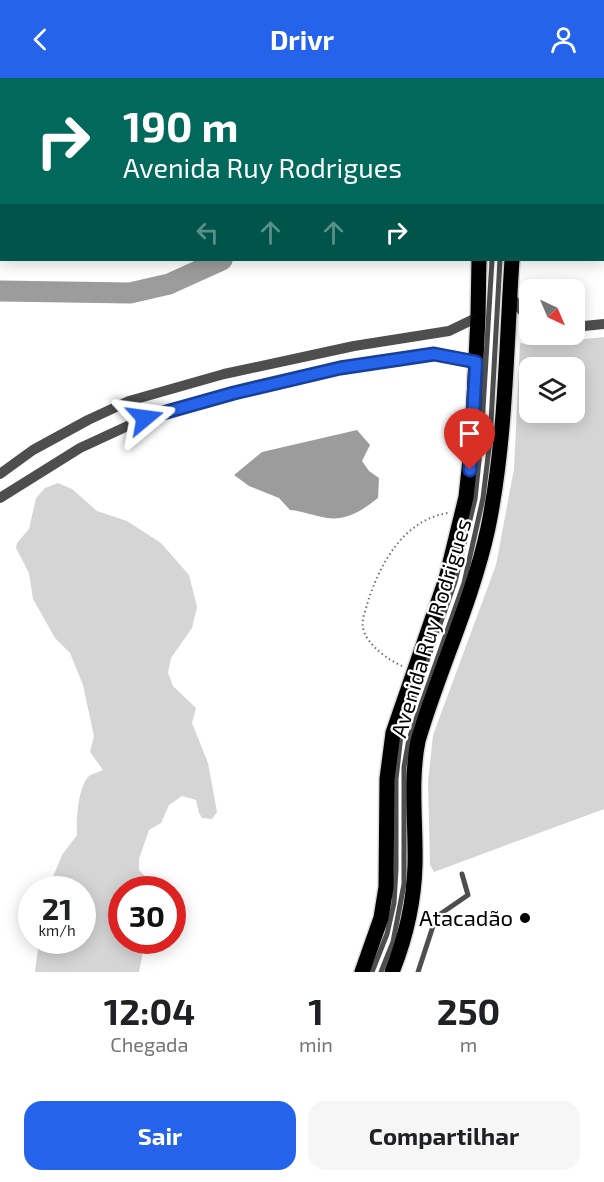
<!DOCTYPE html>
<html lang="pt">
<meta charset="utf-8">
<style>
:root{--surface:#fff;--page:#f6f6f6;--text:#202124;--muted:#757577;--accent:#2563eb}
body{margin:0;font-family:"Exo 2",sans-serif;background:var(--page);color:var(--text);height:100vh;display:flex;flex-direction:column;font-size:22px;white-space:nowrap}
*{box-sizing:border-box;margin:0}
p{font-size:20px;color:var(--muted)}
.icon{flex:none;width:33px;height:33px;fill:none;stroke:currentColor;stroke-width:2;stroke-linecap:round;stroke-linejoin:round}
.map{position:relative;height:894px;overflow:hidden}
.panel{display:flex;flex-direction:column;background:var(--surface);flex:1}
.panel>*{flex:none}
.hud{position:absolute;left:0px;top:0px;width:604px;height:183px;box-shadow:0 3px 15px #0003;background:#00695c;color:#fff;overflow:hidden}
.needle{width:39px;rotate:136deg}
.buttons{position:absolute;left:519px;top:201px;display:grid;gap:12px}
.buttons a{display:grid;place-items:center;width:66px;height:66px;border-radius:12px;background:var(--surface);box-shadow:0 3px 15px #0003;font-size:30px}
.speed{position:absolute;left:18px;top:798px;display:flex;gap:12px;font-size:30px;font-weight:700;text-align:center}
.speed>*{display:grid;place-content:center;width:78px;height:78px;border-radius:50%;background:var(--surface);box-shadow:0 3px 15px #0003;line-height:1}
.speed small{font-size:15px;font-weight:400}
.speed .limit{border:9px solid #d22;background:#fff;color:#111}
.pin{position:absolute;display:grid;place-items:center;width:51px;height:51px;color:#fff;margin:-62px -26px;border-radius:50% 50% 50% 0;rotate:-45deg;box-shadow:0 0 6px #0007}
.pin .icon{rotate:45deg}
.me{position:absolute;width:66px;margin:-33px;rotate:74deg;stroke-linejoin:round;filter:drop-shadow(0 0 4px #0008)}
.turn{display:flex;align-items:center;gap:21px;height:126px;padding:0 24px;font-size:27px}
.turn .icon{width:78px;height:78px;stroke-width:2.5}
.turn b{display:block;font-size:42px;line-height:51px}
.lanes{display:flex;align-items:center;height:57px;padding:0 24px;background:#0003;justify-content:center;gap:30px;direction:ltr}
.lanes .off{opacity:.35}
.eta{display:flex;justify-content:space-evenly;align-items:center;height:102px;text-align:center}
.eta b{font-size:36px;font-weight:700;line-height:42px}
.button{display:flex;gap:12px;margin-top:auto;padding:12px 24px}
.button a{flex:1;height:69px;border-radius:18px;background:var(--accent);color:#fff;font-size:24px;font-weight:700;line-height:69px;text-align:center}
.button a+a{background:var(--page);color:var(--text)}
header{display:flex;justify-content:space-between;align-items:center;height:78px;padding:0 24px;background:var(--accent);color:#fff;font-size:27px;font-weight:700}
.map>svg:first-child{display:block}
.green{fill:#d5d5d5;fill-rule:evenodd}
.water{fill:#9c9c9c}
.lines{fill:none;stroke-linecap:round;stroke-linejoin:round}
.river{stroke:#9c9c9c;stroke-width:21}
.primary-casing{stroke:#dbdbdb;stroke-width:18}
.path{stroke:#707070;stroke-width:2;stroke-dasharray:1.5 3;stroke-linecap:butt}
.lane{stroke:#4e4e4e;stroke-width:5}
.street{stroke:#4e4e4e;stroke-width:10}
.secondary{stroke:#1b1b1b;stroke-width:12}
.primary{stroke:#000;stroke-width:15}
.route-casing{stroke:#184099;stroke-width:15}
.route{stroke:#2563eb;stroke-width:10}
.poi-dot{fill:#000;stroke:#fff;stroke-width:2}
.labels{text-anchor:middle;stroke-width:4.5;stroke-linejoin:round;paint-order:stroke}
.street-label{font-size:22px;fill:#000;stroke:#fff}
.poi-label{font-size:22px;fill:#000;stroke:#fff;text-anchor:end}
</style>
<header><svg class="icon" aria-label="back" viewBox="0 0 24 24"><path d="M15 5l-7 7 7 7"/></svg>Drivr<svg class="icon" aria-label="person" viewBox="0 0 24 24"><circle cx="12" cy="8" r="4"/><path d="M4 21q1-7 8-7t8 7"/></svg></header>
<div class="map">
<svg width="604" height="894" viewBox="0 0 604 894">
<rect width="100%" height="100%" fill="#fff"/>
<g class="green">
<path d="M 604,259 L 604,731 L 434,794 L 430,787 L 428,704 L 433,657 L 496,487 L 514,391 L 520,265 L 530,267 ZM 530,290 L 574,290 L 574,334 L 530,334 Z"/>
<path d="M 58,405 L 72,411 L 97,433 L 127,443 L 161,465 L 189,497 L 197,529 L 192,550 L 171,580 L 168,595 L 173,608 L 196,630 L 192,645 L 208,685 L 217,734 L 212,741 L 202,740 L 199,735 L 196,722 L 182,718 L 169,727 L 161,745 L 149,752 L 139,781 L 139,792 L 146,799 L 164,803 L 167,808 L 165,811 L 122,812 L 122,862 L 145,863 L 139,894 L 35,894 L 39,863 L 82,862 L 82,812 L 48,811 L 62,777 L 77,757 C 76,743 78,708 89,698 C 92,696 99,694 103,692 L 90,674 L 94,658 L 83,607 L 70,575 L 55,560 L 33,521 L 29,495 L 16,470 L 17,465 L 29,451 L 36,420 L 45,410 Z"/>
</g>
<path class="water" d="M 357,352 L 370,367 L 362,383 L 369,393 L 379,400 L 378,420 C 364,431 347,443 327,440 C 314,438 303,433 290,432 L 279,420 L 249,408 L 234,397 L 262,374 Z"/>
<g class="lines">
<g class="river">
<polyline points="595,2 596,0"/>
<polyline points="0,213 130,215 169,206 222,182"/>
</g>
<g class="primary-casing">
<g id="primary">
<polyline points="476,2 476,0"/>
<polyline points="538,2 540,0"/>
<polyline points="362,894 381,840 386,809 387,701 393,655 446,501 466,419 472,363 478,239 479,182"/>
<path d="M 392,894 C 406,859 414,825 415,787 C 416,746 410,703 418,663 C 439,591 472,524 488,450 C 506,362 506,271 512,182"/>
</g>
</g>
<path class="path" d="M 402,588 C 388,582 366,566 363,550 C 361,542 366,532 368,523 C 381,484 404,442 448,435"/>
<g class="lane">
<polyline points="59,0 59,2"/>
<polyline points="138,0 139,2"/>
<polyline points="211,0 216,2"/>
<polyline points="186,2 192,0"/>
<polyline points="223,2 224,0"/>
<polyline points="492,2 492,0"/>
<polyline points="512,2 513,0"/>
<polyline points="372,894 387,856 394,825 396,791 396,701 401,657 455,504 475,421 481,364 492,182"/>
<polyline points="381,894 393,864 404,806 404,689 409,661 464,505 483,420 490,362 500,182"/>
<polyline points="418,894 436,839 468,817 462,796"/>
</g>
<g class="street">
<polyline points="449,0 451,2"/>
<polyline points="510,218 530,242"/>
<polyline points="574,249 604,246"/>
<polyline points="0,396 33,372 88,342 129,323 224,296 354,268 449,253 478,239"/>
<polyline points="0,420 80,370 145,340 234,315 340,290 434,276 476,284"/>
</g>
<g class="secondary">
<polyline points="336,0 338,2"/>
<polyline points="466,2 467,0"/>
</g>
<use href="#primary" class="primary"/>
</g>
<g class="lines">
<g class="route-casing">
<polyline id="route" points="145,340 234,315 340,290 434,276 476,284 470,392"/>
</g>
<use href="#route" class="route"/>
</g>
<circle class="poi-dot" cx="525" cy="840" r="6"/>
<g class="labels">
<g class="street-label">
<text transform="translate(431 550) rotate(-73)" y="8">Avenida Ruy Rodrigues</text>
</g>
<g class="poi-label">
<text x="513" y="848">Atacadão</text>
</g>
</g>
</svg>
<div class="buttons">
<a><svg class="needle" viewBox="-14 -14 28 28"><path d="M0-13l5 13h-10z" fill="#e53935"/><path d="M0 13l5-13h-10z" fill="#757577"/></svg></a>
<a><svg class="icon" aria-label="layers" viewBox="0 0 24 24"><path d="M12 4l9 5-9 5-9-5zM3 14l9 5 9-5"/></svg></a>
</div>
<div class="speed"><div>21<small>km/h</small></div><div class="limit">30</div></div>
<div class="pin" style="left:470px;top:392px;background:#d93025"><svg class="icon" aria-label="arrive" viewBox="0 0 24 24"><path d="M6 21V4h12l-3 4 3 4H6"/></svg></div>
<svg class="me" style="left:145px;top:340px" viewBox="-20 -20 40 40"><path d="M0-17L14 15 0 8-14 15z" fill="#2563eb" stroke="#fff" stroke-width="4"/></svg>
<div class="hud">
<div class="turn"><svg class="icon" aria-label="right" viewBox="0 0 24 24"><path d="M7 20v-9h11M14 6l5 5-5 5"/></svg><div><b>190 m</b>Avenida Ruy Rodrigues</div></div>
<div class="lanes"><svg class="icon off" aria-label="left" viewBox="0 0 24 24"><path d="M17 20v-9H6M10 6l-5 5 5 5"/></svg><svg class="icon off" aria-label="ahead" viewBox="0 0 24 24"><path d="M12 20V5M6 11l6-6 6 6"/></svg><svg class="icon off" aria-label="ahead" viewBox="0 0 24 24"><path d="M12 20V5M6 11l6-6 6 6"/></svg><svg class="icon" aria-label="right" viewBox="0 0 24 24"><path d="M7 20v-9h11M14 6l5 5-5 5"/></svg></div>
</div>
</div>
<section class="panel">
<div class="eta">
<div><b>12:04</b><p>Chegada</p></div>
<div><b>1</b><p>min</p></div>
<div><b>250</b><p>m</p></div>
</div>
<div class="button"><a>Sair</a><a>Compartilhar</a></div>
</section>
